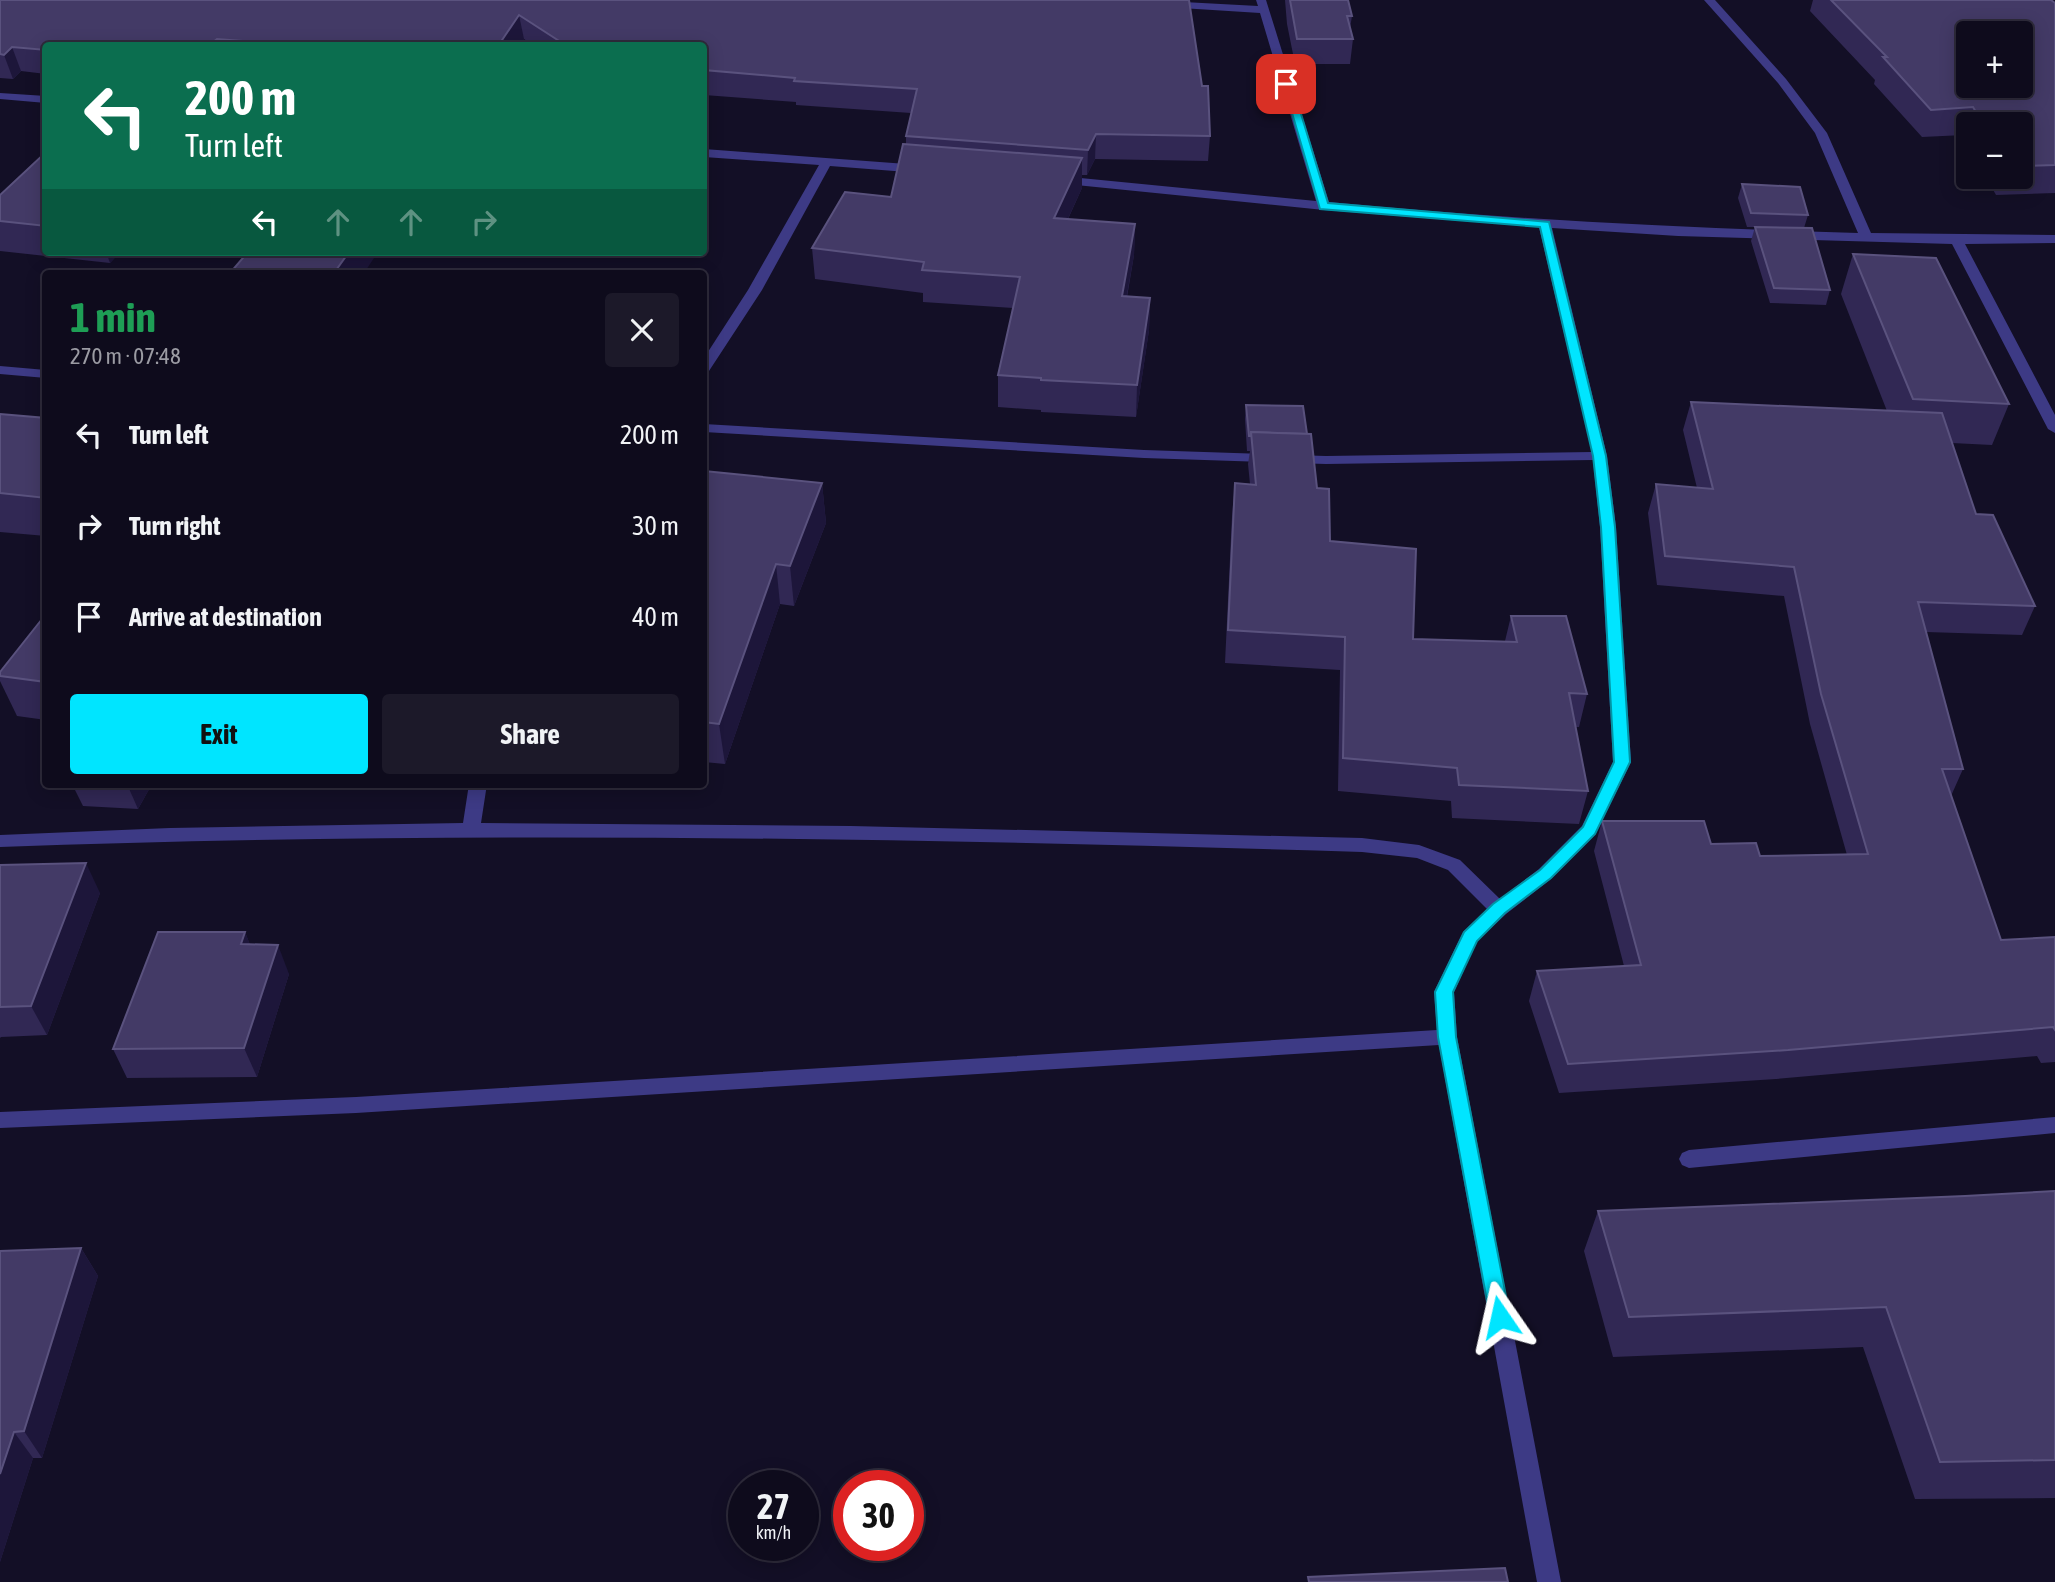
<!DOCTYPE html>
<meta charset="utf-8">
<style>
:root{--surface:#0e0b1c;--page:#1c1929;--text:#f1f3f6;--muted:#9b9ba3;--line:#2e2b3b;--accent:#00e5ff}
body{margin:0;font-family:"Asap Condensed",sans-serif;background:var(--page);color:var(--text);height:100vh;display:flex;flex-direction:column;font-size:26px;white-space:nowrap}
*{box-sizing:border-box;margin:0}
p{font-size:23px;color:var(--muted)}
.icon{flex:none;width:38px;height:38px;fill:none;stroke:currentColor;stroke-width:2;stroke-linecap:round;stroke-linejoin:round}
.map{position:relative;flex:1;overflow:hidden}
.details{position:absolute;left:42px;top:270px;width:665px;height:518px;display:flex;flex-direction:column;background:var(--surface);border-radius:7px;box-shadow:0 4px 18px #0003,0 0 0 2px var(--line)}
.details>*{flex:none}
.banner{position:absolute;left:42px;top:42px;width:665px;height:214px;border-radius:7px;box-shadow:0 4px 18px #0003,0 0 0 2px var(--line);background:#0b6e4f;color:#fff;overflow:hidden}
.tools{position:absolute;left:1956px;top:21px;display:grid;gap:14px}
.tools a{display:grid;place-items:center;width:77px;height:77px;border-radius:7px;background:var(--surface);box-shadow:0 4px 18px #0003,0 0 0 2px var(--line);font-size:35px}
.speed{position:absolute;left:728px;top:1470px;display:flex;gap:14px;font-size:35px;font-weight:700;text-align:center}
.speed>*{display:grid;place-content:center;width:91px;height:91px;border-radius:50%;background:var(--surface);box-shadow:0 4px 18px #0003,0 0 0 2px var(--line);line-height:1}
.speed small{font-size:18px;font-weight:400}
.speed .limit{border:10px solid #d22;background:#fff;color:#111}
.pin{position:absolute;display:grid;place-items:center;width:60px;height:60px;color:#fff;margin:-30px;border-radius:14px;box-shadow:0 4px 10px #0006}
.me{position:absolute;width:77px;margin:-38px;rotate:349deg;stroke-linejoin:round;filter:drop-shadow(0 0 5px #0008)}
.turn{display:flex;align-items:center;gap:24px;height:147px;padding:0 28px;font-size:32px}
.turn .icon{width:91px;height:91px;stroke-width:2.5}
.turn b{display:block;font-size:49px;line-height:60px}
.lanes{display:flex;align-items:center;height:66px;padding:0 28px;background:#0003;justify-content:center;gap:35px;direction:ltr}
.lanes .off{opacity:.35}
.round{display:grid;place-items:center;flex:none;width:74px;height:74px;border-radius:7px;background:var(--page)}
.headline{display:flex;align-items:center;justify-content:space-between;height:119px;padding:0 28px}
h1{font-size:42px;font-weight:700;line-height:52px;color:#1e9e55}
.button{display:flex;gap:14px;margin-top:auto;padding:14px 28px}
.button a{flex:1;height:80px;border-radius:7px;background:var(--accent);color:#111;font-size:28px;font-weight:700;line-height:80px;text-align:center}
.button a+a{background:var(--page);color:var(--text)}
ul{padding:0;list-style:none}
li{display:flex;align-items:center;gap:21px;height:91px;padding:0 28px}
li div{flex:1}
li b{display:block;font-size:26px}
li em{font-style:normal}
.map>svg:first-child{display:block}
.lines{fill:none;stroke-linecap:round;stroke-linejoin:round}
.street{fill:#3d3a85;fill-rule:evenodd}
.wall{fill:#312854}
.shaded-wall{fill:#1d163a}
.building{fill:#433a66;stroke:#5a527e;stroke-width:2;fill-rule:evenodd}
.route{fill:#00e5ff;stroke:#0095a6;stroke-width:2}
</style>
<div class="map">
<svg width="2055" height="1582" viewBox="0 0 2055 1582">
<rect width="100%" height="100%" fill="#130f26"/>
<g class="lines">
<g class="street">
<path d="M 1256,0 L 1266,0 L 1329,202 C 1505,219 1681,228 1858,233 L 1815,133 L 1778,83 L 1704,0 L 1715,0 L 1786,79 L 1827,133 L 1871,233 L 2055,235 L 2055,243 L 1965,244 L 2055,415 L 2055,433 L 2048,429 L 1952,244 L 1678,236 L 1552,228 L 1607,456 L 1616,527 L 1631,762 L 1595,835 L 1551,879 L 1506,914 L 1477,941 L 1454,992 L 1457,1037 L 1561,1582 L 1537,1582 L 1439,1045 L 356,1113 L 0,1128 L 0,1112 L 356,1097 L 1437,1030 L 1434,992 L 1463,932 L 1487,909 L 1448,870 L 1417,858 L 1362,852 C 908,838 454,830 0,847 L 0,835 L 170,828 L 463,823 L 469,784 L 487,784 L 481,823 L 851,826 L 1362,838 L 1419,845 L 1460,860 L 1500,899 L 1539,869 L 1582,826 L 1613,762 L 1600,527 L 1593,460 L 1326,464 L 1144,458 L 704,432 L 704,424 L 1144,450 L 1326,456 L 1592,452 L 1539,227 L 1324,210 L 1056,183 L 1056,177 L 1060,176 L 1316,201 L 1260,13 L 1165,7 L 1160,4 L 1165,1 L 1258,6 Z"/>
<polygon points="0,93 46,96 46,103 0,99"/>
<polygon points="704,149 920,165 926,169 920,173 830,166 762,290 709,371 704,372 704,358 748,290 819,165 704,157"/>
<polygon points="0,366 46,370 46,378 0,374"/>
<polygon points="2055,1117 2055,1133 1689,1168 1682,1165 1679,1159 1682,1153 1689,1150"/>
</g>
</g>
<g class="wall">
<polygon points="0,0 1189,0 1210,136 1208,161 1095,159 1087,175 1082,175 1082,188 1068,219 1135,224 1134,255 1127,297 1150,298 1149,330 1136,417 1041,412 1041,410 998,407 998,375 1013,308 923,302 923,293 815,279 812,248 891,197 906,144 906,136 911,113 796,105 796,102 704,95 704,46 534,46 524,39 519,46 46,46 46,74 21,71 13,79 0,78"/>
<polygon points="1285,0 1348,0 1352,16 1350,28 1353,39 1350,64 1295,64 1287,24"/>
<polygon points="1813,0 2051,0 2055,3 2055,193 1996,195 1986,177 2021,177 2021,124 1969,124 1969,144 1964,135 1922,137 1874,84 1875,80 1810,11"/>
<polygon points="46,153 46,252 120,252 110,263 0,251 0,195"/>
<polygon points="1742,184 1808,215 1804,228 1830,290 1826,305 1770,303 1751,241 1755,227 1747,227 1738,198"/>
<polygon points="1853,254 2009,404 1992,445 1952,443 1976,514 2035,606 2022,635 1926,632 1963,769 1951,796 2001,940 2055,937 2055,1062 2041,1063 2037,1056 1776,1079 1559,1093 1529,1001 1537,971 1624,966 1594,851 1602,821 1711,844 1760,856 1847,855 1810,724 1784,596 1657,585 1648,513 1656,484 1697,488 1683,430 1691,402 1887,411 1841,294"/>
<polygon points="1246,405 1307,434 1317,488 1330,541 1413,639 1505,641 1511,616 1587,694 1579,727 1576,727 1588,791 1579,824 1452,818 1451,801 1338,791 1340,670 1225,663 1232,516 1235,483 1250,484 1248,464 1250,451 1247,451 1245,419"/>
<polygon points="0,415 46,418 46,536 0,532"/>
<polygon points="704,471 822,483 826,523 794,606 780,604 725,764 704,762"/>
<polygon points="46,614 46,720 17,716 0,681 0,672"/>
<polygon points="72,784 152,784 138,809 83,806"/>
<polygon points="0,865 100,893 47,1035 1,1037 0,1038"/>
<polygon points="245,932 250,945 289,974 257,1077 127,1078 113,1049"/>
<polygon points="2055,1191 2055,1498 1915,1499 1863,1347 1613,1357 1584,1251 1598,1211 1965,1196"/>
<polygon points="81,1248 98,1276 42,1458 33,1458 0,1562 0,1251"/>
</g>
<g class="shaded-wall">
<polygon points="519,15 524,39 519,46 498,46"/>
<polygon points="217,39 219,46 208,46"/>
<polygon points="12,47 21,71 13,79 4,55"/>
<polygon points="1096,134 1095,159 1087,175 1088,150"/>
<polygon points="1082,158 1082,188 1054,249 1054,218"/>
<polygon points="1135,224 1134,255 1121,328 1122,296"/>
<polygon points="106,252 120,252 110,263"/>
<polygon points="349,252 378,252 364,273 334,273"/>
<polygon points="1150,298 1149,330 1136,417 1137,385"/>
<polygon points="822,483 826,523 794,606 790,566"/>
<polygon points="776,564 780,604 725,764 719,724"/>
<polygon points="127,784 152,784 138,809"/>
<polygon points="86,863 100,893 47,1035 31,1006"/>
<polygon points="245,932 257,962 241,944"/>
<polygon points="278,945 289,974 257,1077 244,1048"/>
<polygon points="81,1248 98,1276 42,1458 24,1431"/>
<polygon points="14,1432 33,1458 0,1562 0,1474"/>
</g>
<g class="building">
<polygon points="0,0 1189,0 1202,86 1208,86 1210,136 1096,134 1088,150 906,136 917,89 794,81 795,78 704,70 704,46 567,46 519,15 498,46 310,46 217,39 208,46 46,46 46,50 12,47 4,55 0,54"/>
<polygon points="1290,0 1348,0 1352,16 1347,16 1353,39 1297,39"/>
<path d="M 1831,0 L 2051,0 L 2055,3 L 2055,165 L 2021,166 L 2021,124 L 1983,124 L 1973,107 L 1931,110 L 1883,57 L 1887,57 ZM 1969,33 L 2021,33 L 2021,86 L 1969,86 Z"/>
<polygon points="903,144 1082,158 1054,218 1135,224 1122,296 1150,298 1137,385 1041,380 1041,378 998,375 1020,277 922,270 924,262 812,248 845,192 891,197"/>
<polygon points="45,153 46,226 0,221 0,195"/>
<polygon points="1742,184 1800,187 1808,215 1751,213"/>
<polygon points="1755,227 1812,228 1830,290 1774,288"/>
<polygon points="248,252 349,252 334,273 230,273"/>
<polygon points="1853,254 1936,258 2009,404 1913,399"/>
<polygon points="1691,402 1942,413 1976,514 1993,515 2035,606 1918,602 1963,769 1942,769 2001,940 2055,937 2055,1030 2053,1027 1788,1050 1568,1064 1537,971 1641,965 1602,821 1704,821 1711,844 1756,843 1760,856 1868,854 1821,694 1794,567 1665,556 1656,484 1713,489"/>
<polygon points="1246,405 1303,406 1307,434 1251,432 1251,436 1249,436"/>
<polygon points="0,414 46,418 46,498 0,493"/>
<polygon points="1251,432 1311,434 1317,488 1329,489 1330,541 1416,549 1413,639 1517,642 1511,616 1566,616 1587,694 1569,693 1588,791 1459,785 1457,768 1343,758 1345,637 1228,630 1235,483 1256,485"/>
<polygon points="704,471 822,483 790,566 776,564 719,724 704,722"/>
<polygon points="46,614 46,682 0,676 0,672"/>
<polygon points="86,863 31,1006 0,1007 0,865"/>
<polygon points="158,932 245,932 241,944 278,945 244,1048 113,1049"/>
<polygon points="2055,1191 2055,1460 1940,1462 1886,1307 1629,1317 1598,1211 1965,1196"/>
<polygon points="81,1248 24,1431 14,1432 0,1474 0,1251"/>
<polygon points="1505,1568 1508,1582 1309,1582 1308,1577"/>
</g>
<polygon class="route" points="1283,82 1292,84 1328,203 1549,222 1606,456 1615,527 1630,762 1595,834 1551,878 1505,913 1477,941 1453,992 1456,1037 1510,1317 1507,1324 1500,1326 1493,1324 1490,1317 1438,1037 1435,992 1464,932 1493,904 1540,870 1583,827 1614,762 1601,527 1593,456 1540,227 1320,209"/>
</svg>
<div class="tools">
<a>+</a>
<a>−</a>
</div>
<div class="speed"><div>27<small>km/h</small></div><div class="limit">30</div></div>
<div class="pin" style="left:1286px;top:84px;background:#d93025"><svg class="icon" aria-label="arrive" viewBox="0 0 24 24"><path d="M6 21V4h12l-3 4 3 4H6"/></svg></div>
<svg class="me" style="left:1500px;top:1317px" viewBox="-20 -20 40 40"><path d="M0-17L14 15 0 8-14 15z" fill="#00e5ff" stroke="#fff" stroke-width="4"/></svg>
<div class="banner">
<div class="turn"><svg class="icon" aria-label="left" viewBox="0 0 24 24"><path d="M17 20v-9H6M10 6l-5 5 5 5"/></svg><div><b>200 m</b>Turn left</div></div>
<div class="lanes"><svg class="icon" aria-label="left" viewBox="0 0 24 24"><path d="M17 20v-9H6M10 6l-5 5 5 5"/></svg><svg class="icon off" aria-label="ahead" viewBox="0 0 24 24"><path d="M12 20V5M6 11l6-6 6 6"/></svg><svg class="icon off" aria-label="ahead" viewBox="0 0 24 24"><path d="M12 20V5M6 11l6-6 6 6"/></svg><svg class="icon off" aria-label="right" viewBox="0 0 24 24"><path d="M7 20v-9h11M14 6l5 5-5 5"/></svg></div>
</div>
<section class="details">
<div class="headline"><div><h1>1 min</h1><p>270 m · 07:48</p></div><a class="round"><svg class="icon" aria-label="close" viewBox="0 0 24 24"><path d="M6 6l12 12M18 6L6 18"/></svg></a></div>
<ul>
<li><svg class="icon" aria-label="left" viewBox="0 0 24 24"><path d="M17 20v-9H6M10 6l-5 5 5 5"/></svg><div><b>Turn left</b></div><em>200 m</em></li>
<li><svg class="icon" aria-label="right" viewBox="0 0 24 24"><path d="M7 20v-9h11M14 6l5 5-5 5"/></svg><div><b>Turn right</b></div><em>30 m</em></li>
<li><svg class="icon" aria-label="arrive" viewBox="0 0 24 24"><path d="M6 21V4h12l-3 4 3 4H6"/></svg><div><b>Arrive at destination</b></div><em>40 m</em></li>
</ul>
<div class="button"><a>Exit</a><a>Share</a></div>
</section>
</div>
